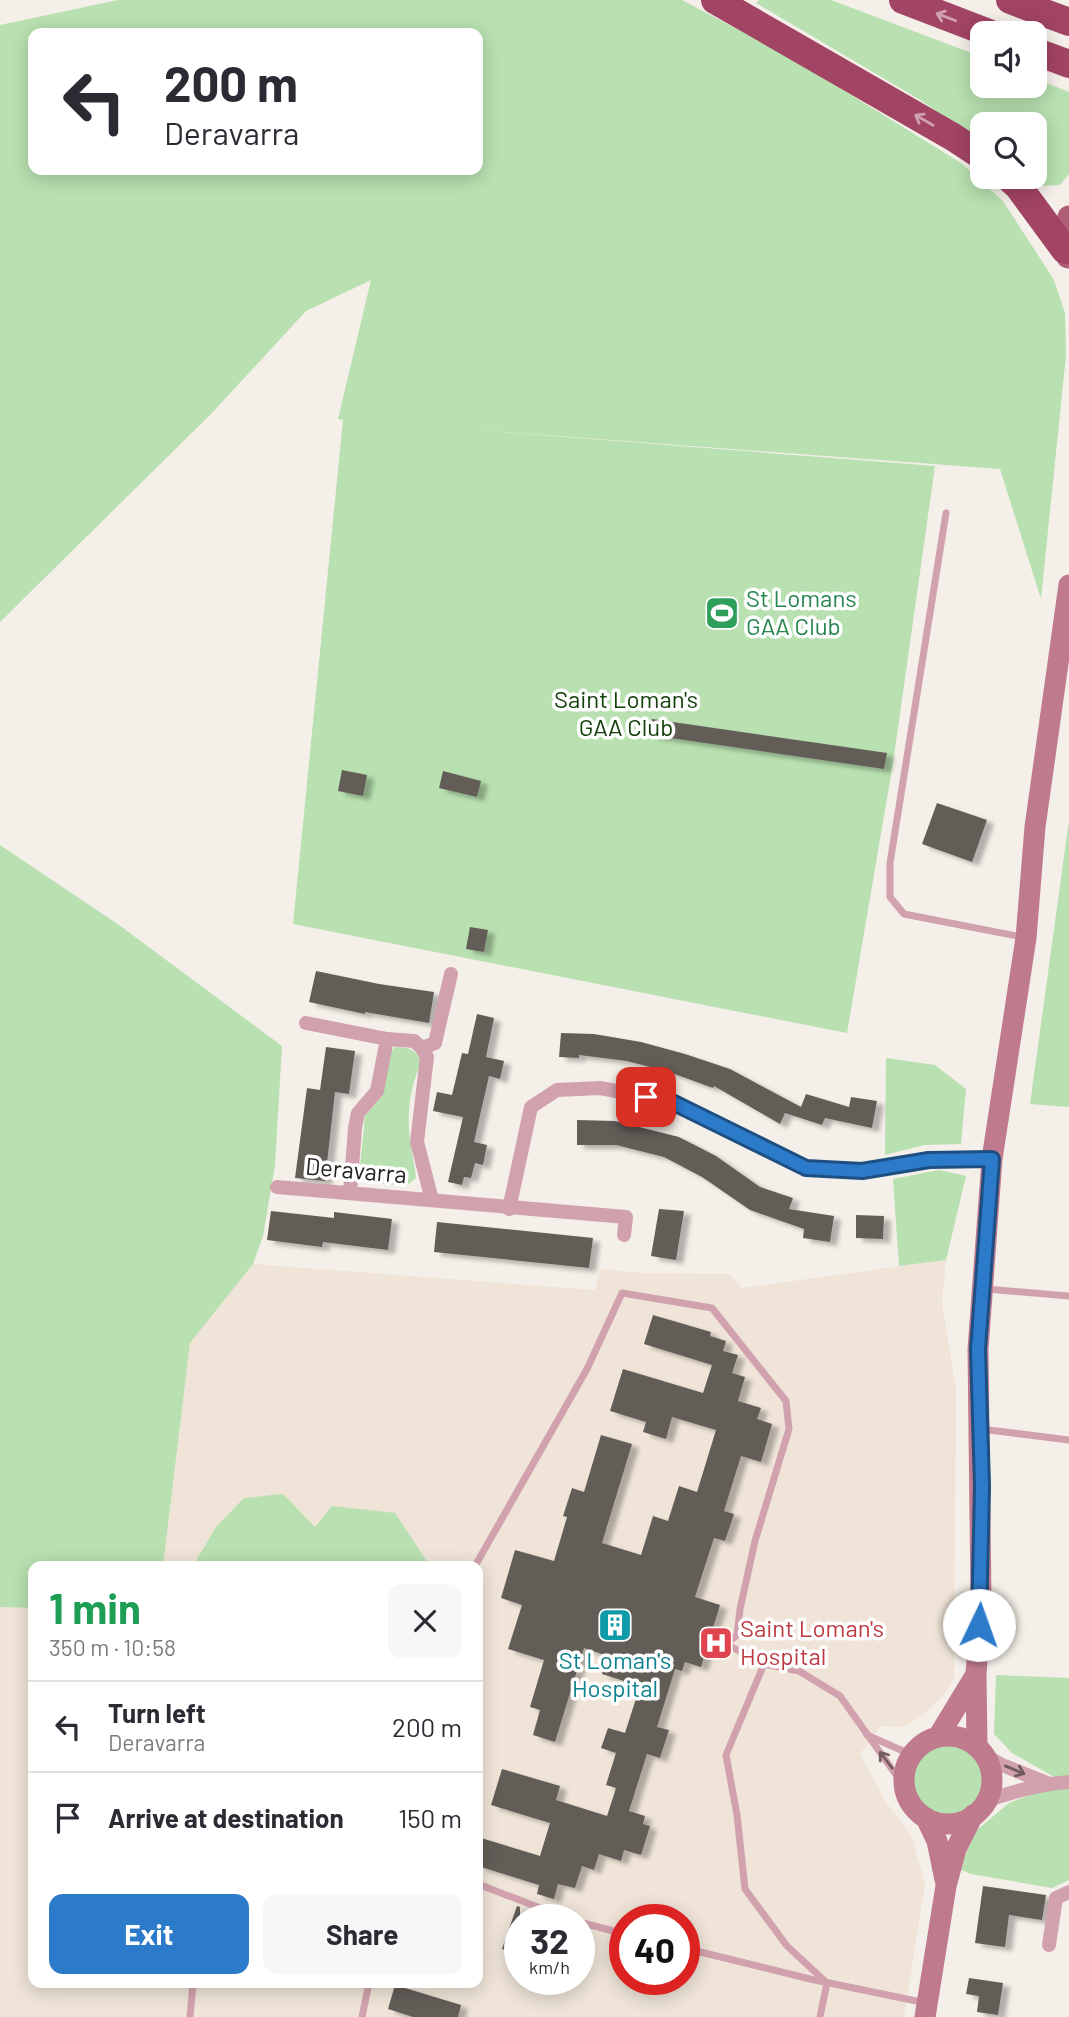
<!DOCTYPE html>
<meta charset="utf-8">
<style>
:root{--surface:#fff;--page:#f7f7f7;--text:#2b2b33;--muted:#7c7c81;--line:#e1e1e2;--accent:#2c7aca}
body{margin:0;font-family:Barlow,sans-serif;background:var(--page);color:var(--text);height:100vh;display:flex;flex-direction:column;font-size:26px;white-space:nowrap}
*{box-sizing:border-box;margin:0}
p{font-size:23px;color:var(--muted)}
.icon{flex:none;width:38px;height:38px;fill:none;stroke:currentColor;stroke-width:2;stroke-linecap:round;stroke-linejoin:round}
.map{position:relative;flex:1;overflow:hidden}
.side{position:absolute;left:28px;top:1561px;width:455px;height:427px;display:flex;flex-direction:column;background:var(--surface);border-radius:14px;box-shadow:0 4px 18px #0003}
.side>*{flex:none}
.banner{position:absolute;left:28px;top:28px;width:455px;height:147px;border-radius:14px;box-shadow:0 4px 18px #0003;background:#fff;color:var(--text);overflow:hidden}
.fabs{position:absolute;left:970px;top:21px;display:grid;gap:14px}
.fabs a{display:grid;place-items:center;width:77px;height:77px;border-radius:14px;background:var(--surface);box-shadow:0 4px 18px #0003;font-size:35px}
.speed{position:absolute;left:504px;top:1904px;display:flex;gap:14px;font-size:35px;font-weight:700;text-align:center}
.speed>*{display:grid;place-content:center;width:91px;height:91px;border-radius:50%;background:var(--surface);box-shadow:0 4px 18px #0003;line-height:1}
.speed small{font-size:18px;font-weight:400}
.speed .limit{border:10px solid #d22;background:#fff;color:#111}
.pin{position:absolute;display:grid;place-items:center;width:60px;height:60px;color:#fff;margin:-30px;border-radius:14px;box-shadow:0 4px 10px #0006}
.me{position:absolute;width:77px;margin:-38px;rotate:3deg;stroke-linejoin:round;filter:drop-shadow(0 0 5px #0008)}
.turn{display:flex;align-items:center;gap:24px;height:147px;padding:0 21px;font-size:32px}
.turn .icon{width:91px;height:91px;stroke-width:2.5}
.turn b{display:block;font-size:49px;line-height:60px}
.round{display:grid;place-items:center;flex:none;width:74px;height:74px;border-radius:14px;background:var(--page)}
.overview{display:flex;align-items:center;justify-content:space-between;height:119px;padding:0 21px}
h1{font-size:42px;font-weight:700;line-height:52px;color:#1e9e55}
.cta{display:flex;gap:14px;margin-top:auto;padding:14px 21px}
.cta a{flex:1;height:80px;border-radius:14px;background:var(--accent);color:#fff;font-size:28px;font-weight:700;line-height:80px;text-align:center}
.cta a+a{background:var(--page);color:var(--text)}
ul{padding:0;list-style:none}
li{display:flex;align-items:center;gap:21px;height:91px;padding:0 21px;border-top:2px solid var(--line)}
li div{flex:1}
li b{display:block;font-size:26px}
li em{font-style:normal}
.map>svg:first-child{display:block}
.built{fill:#efe4d7;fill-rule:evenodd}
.green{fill:#b8e0b0;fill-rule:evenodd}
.building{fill:#645d59;filter:url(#shadow)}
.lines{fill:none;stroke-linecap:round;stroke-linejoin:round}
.lane{stroke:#d1a2ad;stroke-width:7}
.street{stroke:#d1a2ad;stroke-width:14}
.secondary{stroke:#bf7b8d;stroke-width:21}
.primary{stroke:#b05e76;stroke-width:23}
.highway{stroke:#a24463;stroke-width:28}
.oneway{stroke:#d0a2b1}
.oneway2{stroke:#725c60}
.route-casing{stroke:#1d4f83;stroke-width:18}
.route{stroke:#2c7aca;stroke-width:12}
.labels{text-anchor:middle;stroke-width:7;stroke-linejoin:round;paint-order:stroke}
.leisure-label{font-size:24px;fill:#27864d;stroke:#fff;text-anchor:start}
.park-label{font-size:24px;fill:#14400b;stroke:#fff}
.street-label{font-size:24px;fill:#252321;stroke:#fff}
.health-label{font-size:24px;fill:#be3a42;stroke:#fff;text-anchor:start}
.culture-label{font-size:24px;fill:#0d838f;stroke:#fff}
</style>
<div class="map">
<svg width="1069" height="2017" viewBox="0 0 1069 2017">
<defs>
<filter id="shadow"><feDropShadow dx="7" dy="4" stdDeviation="2" flood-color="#0004"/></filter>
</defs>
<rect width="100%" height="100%" fill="#f4efe8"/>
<path class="built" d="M 946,1260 L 942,1302 L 956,1390 L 954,1679 L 943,1696 L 923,1715 L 904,1727 L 881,1726 L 860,1754 L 886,1802 L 912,1837 L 925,1884 L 904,2017 L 0,2017 L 0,1607 L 33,1608 L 33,1983 L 478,1983 L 478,1566 L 163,1566 L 190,1343 L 253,1264 L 595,1290 L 601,1269 L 641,1273 L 729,1274 L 742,1288 ZM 520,1920 L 579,1920 L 579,1979 L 520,1979 ZM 625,1920 L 684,1920 L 684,1979 L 625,1979 Z"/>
<g class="green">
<path d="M 118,0 L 682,0 L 788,56 L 961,163 L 1003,201 L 1054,280 L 1065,313 L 1066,355 L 1041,599 L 1000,469 L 450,428 L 935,466 L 893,763 L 847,1033 L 293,924 L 343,420 L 338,419 L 371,280 L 306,311 L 211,414 L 0,622 L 0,25 ZM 33,33 L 478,33 L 478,170 L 33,170 Z"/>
<polygon points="759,0 831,0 982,57 982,86 1034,86 1034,78 1069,92 1069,174 1060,185 1041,186 1028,177 1034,177 1034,124 982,124 982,144 922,101 756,3"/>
<polygon points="1069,820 1069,1107 1030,1104"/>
<polygon points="0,845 119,925 282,1046 275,1165 263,1236 253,1264 190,1343 163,1566 33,1566 33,1608 0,1607"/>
<path d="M 395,1047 L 408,1048 L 418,1054 L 421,1063 C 409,1089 406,1117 411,1145 C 412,1156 415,1166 416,1178 L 406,1186 L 365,1182 L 359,1176 L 365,1116 L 382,1096 L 389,1054 Z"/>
<polygon points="886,1058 935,1065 966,1089 961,1144 924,1145 885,1155"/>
<polygon points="939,1170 966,1176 946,1260 899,1266 893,1179"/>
<polygon points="283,1494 315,1527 332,1506 395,1513 430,1566 193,1566 216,1527 244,1498"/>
<polygon points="996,1675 1069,1678 1069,1880 1052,1888 971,1874 959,1869 977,1830 1009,1803 1063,1782 1012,1753 994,1734"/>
<circle cx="949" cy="1779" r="38"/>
</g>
<g class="building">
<polygon points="652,719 887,753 884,769 650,735"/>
<polygon points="342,770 367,775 363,796 338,791"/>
<polygon points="443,771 481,781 477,797 439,788"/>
<polygon points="937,803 987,820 972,862 922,844"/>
<polygon points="470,927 488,930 484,952 466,949"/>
<polygon points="316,971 379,984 434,992 429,1023 365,1012 365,1014 309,1002"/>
<polygon points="477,1014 494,1018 486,1057 504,1061 500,1079 489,1076 474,1142 487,1145 483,1165 475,1163 471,1178 464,1177 462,1185 448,1182 463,1117 433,1111 437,1092 452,1095 462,1053 468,1054"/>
<polygon points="561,1033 594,1034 641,1042 685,1054 730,1069 801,1107 806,1094 849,1107 851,1097 877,1101 872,1128 825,1118 822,1125 785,1113 780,1124 714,1086 713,1088 669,1072 627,1061 579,1055 579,1058 559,1057"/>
<polygon points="326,1047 355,1051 349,1094 335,1092 325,1181 295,1178 307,1088 320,1090"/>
<polygon points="577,1120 615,1121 679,1137 716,1156 760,1187 793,1198 789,1209 834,1216 830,1242 803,1238 804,1229 750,1210 702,1177 664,1157 616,1145 577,1145"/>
<polygon points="659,1209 684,1211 676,1260 651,1256"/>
<polygon points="271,1211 334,1218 334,1212 392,1219 388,1250 323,1242 322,1247 267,1240"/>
<polygon points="856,1215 884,1216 883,1239 856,1238"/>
<polygon points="437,1222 593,1238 589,1268 434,1252"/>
<polygon points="653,1315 711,1332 710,1336 726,1341 723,1351 738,1355 732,1373 745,1377 738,1401 761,1408 757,1419 772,1424 761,1462 741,1456 724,1511 734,1514 725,1541 714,1538 695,1597 720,1605 701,1667 685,1662 682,1671 675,1669 657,1727 669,1730 660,1758 647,1754 629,1811 645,1816 643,1824 650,1826 641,1855 624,1850 621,1861 599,1854 594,1870 582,1866 575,1888 558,1884 554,1899 537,1894 539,1885 478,1866 478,1848 481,1838 540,1856 550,1823 491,1805 502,1769 560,1786 556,1800 607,1816 616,1788 606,1785 616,1753 601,1748 608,1728 625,1733 640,1686 602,1674 608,1656 584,1648 555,1742 533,1735 540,1710 530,1707 544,1660 508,1649 522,1605 501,1598 515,1550 554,1561 567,1517 563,1516 572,1488 584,1492 601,1435 632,1444 602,1543 641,1555 653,1516 668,1521 679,1486 697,1492 716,1430 672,1417 666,1439 643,1432 646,1422 610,1411 623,1369 703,1393 712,1365 644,1344"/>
<polygon points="983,1886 1046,1895 1042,1920 1009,1915 1005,1947 975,1943"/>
<polygon points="517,1906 520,1907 520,1954 502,1949"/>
<polygon points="969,1978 1003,1983 998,2015 977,2012 979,1996 966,1994"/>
<polygon points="395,1985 461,2005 458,2017 413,2017 388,2009"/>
</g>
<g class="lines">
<g class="lane">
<polyline points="946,513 890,863 890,897 904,914 1022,937"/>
<polyline points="986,1289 1069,1296"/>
<polyline points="981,1429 1069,1440"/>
<polyline points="475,1566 587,1369 622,1293 712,1308 786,1401 789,1429 755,1541 740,1609 737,1635 726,1644 764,1664 799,1671 840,1696 904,1786"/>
<polyline points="764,1664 726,1755 737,1815 745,1889 787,1946 827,1983 820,2017"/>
<polyline points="867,1735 912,1755"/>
<polyline points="478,1884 571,1920"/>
<polyline points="579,1922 625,1934"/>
<polyline points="684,1948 810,1979 926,2003"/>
<polyline points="190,2017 193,1983"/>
<polyline points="362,2017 369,1983"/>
</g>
<g class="street">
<polyline points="306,1023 387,1039 414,1041 422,1048"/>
<polyline points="277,1187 626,1217 624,1235"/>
<polyline points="350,1193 355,1128 358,1113 377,1091 387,1039"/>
<polyline points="432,1200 417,1142 427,1057 422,1048 435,1043 451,974"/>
<polyline points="509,1209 531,1107 557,1090 600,1088 670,1101 806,1168 862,1171 929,1160 992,1159"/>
<polyline points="983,1754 1002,1765 1047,1783"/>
<path d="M 986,1801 C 1014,1791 1040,1784 1069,1782"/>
<polyline points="1049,1945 1056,1898 1069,1892"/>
</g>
<g class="secondary">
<circle cx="948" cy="1780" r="44"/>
<polyline points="938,1737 975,1676"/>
<polyline points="977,1747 976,1675 981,1600 978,1349 992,1159 1026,938 1035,827 1069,585"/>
<polyline points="926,1818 937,1841 945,1880"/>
<polyline points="925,2017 946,1886 956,1849 973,1815"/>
</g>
<polyline class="primary" points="1068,257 1063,236 1069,217"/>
<g class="highway">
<polyline points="715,0 953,137 982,156"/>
<polyline points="903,0 989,33"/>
<polyline points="1010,0 1069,22"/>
<polyline points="1034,51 1069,64"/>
<polyline points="1008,177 1018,186 1065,250"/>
</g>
</g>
<defs><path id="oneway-shaft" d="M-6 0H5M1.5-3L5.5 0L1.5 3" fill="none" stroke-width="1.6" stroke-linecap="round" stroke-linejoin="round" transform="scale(1.75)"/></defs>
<g class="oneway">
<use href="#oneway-shaft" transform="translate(946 17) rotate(-159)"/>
<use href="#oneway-shaft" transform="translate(924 120) rotate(-150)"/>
</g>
<g class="oneway2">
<use href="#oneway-shaft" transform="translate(886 1760) rotate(-127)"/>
<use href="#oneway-shaft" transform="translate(1015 1770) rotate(23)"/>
</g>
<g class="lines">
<g class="route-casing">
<polyline id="route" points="646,1097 670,1101 806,1168 862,1171 929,1160 992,1159 978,1349 982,1486 979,1625"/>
</g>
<use href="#route" class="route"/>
</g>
<defs>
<g id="stadium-square" transform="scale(1.75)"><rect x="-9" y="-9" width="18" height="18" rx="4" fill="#2e9e5b" stroke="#fff"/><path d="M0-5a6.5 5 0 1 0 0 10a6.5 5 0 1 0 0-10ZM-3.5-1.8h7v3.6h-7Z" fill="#fff"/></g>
<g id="building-square" transform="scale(1.75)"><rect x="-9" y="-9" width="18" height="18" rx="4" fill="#0f9aa8" stroke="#fff"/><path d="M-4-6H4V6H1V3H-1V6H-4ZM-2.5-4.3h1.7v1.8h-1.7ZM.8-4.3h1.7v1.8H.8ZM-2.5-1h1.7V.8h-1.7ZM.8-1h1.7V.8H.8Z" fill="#fff"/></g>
<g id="hospital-square" transform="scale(1.75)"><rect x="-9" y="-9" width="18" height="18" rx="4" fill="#e0444e" stroke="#fff"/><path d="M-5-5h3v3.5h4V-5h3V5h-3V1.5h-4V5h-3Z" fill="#fff"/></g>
</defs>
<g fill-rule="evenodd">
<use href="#stadium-square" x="722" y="613"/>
<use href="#building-square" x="615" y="1625"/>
<use href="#hospital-square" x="716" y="1643"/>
</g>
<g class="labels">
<g class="leisure-label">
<text x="746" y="607">St Lomans<tspan x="746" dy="28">GAA Club</tspan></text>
</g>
<g class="park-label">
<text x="626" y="708">Saint Loman's<tspan x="626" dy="28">GAA Club</tspan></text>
</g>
<g class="street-label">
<text transform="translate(356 1171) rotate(5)" y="8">Deravarra</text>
</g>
<g class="health-label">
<text x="740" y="1637">Saint Loman's<tspan x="740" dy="28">Hospital</tspan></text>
</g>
<g class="culture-label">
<text x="615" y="1669">St Loman's<tspan x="615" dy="28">Hospital</tspan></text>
</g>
</g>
</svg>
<div class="fabs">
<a><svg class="icon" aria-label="sound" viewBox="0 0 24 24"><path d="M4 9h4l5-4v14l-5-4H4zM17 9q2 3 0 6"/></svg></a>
<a><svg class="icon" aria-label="search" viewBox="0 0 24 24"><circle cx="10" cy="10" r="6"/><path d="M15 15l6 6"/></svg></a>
</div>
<div class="speed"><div>32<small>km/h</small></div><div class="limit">40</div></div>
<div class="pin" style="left:646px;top:1097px;background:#d93025"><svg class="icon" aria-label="arrive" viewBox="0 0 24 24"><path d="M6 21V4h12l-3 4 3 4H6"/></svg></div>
<svg class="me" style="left:979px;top:1625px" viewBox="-20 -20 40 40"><circle r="19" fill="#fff"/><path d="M0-13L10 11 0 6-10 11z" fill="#2c7aca"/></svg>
<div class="banner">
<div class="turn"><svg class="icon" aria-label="left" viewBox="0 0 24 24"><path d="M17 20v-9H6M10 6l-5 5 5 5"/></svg><div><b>200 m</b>Deravarra</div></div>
</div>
<section class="side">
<div class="overview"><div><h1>1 min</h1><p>350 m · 10:58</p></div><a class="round"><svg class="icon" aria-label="close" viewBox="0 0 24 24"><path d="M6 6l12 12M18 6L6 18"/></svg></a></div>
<ul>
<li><svg class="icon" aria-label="left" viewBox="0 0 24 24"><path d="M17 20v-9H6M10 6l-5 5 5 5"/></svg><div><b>Turn left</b><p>Deravarra</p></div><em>200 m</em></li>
<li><svg class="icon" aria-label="arrive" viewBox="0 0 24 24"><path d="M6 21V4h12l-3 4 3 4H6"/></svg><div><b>Arrive at destination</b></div><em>150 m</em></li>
</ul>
<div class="cta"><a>Exit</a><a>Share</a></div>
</section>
</div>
